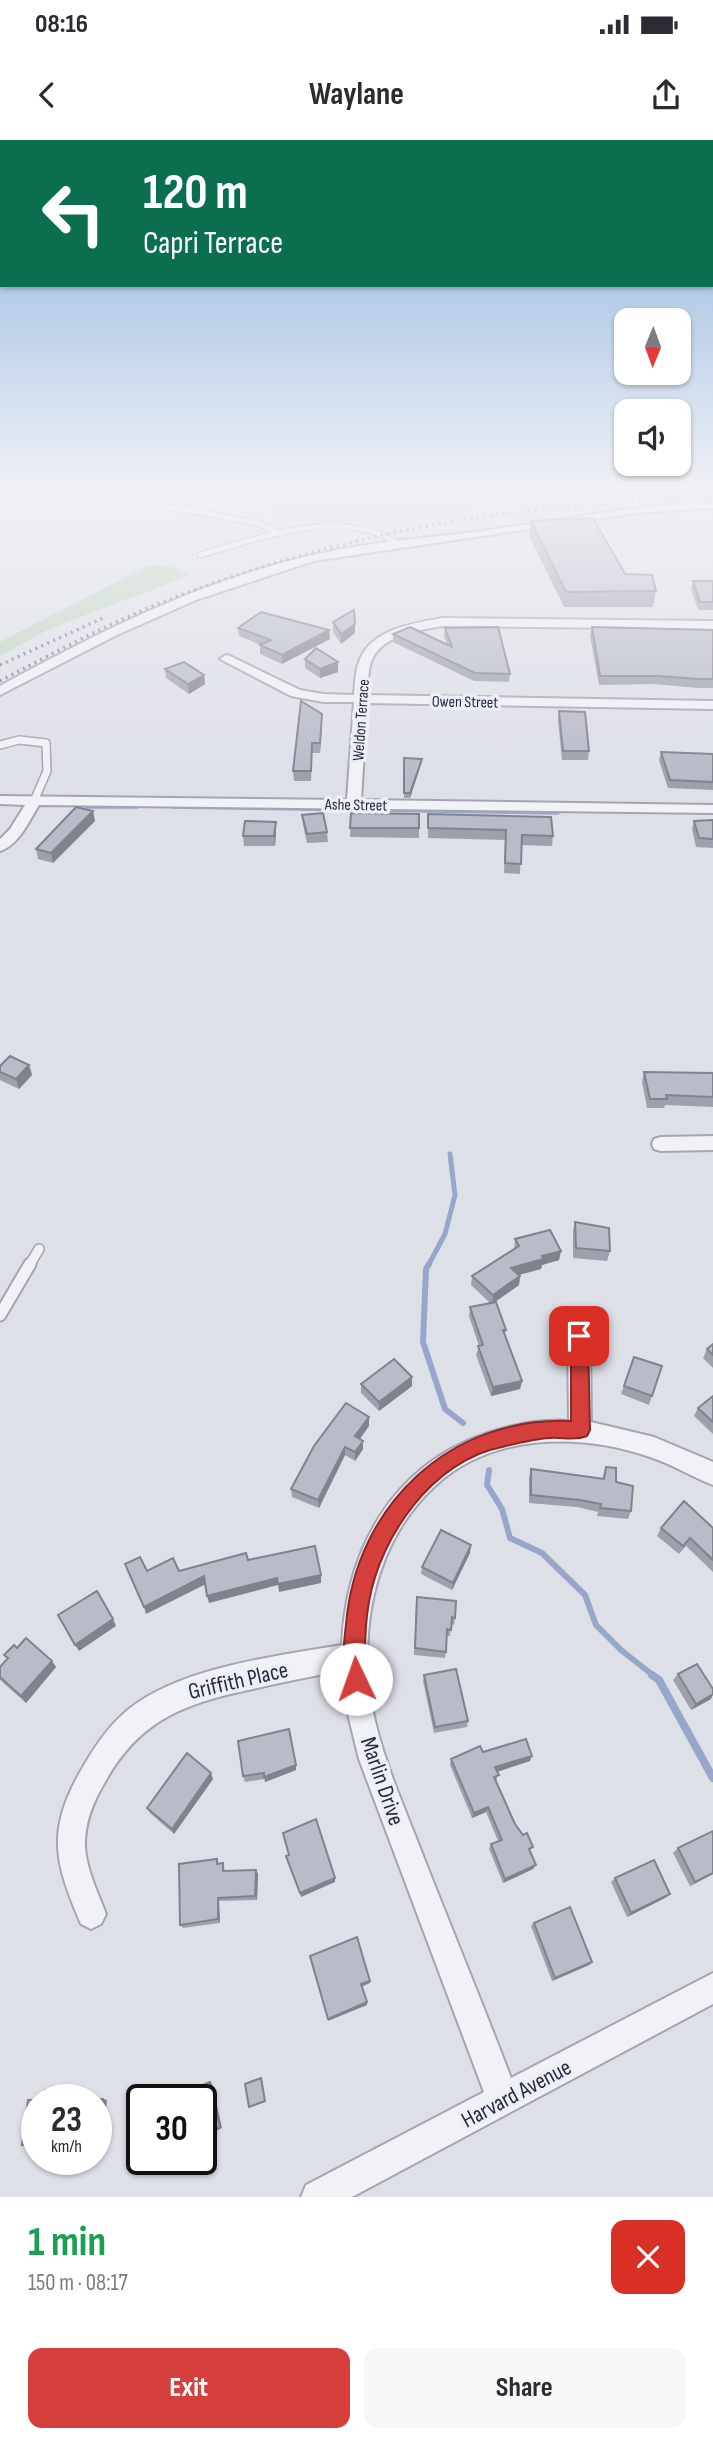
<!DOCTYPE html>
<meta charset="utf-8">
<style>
:root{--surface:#fff;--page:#f7f7f7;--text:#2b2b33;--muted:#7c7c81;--accent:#d43e3b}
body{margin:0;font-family:"Sofia Sans Condensed",sans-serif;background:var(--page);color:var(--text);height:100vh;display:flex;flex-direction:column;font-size:26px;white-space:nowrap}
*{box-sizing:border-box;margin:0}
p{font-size:23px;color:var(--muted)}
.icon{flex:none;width:38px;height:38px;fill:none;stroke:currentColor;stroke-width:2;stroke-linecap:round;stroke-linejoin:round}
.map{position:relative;height:2057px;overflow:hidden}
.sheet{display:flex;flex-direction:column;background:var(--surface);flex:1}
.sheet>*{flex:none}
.banner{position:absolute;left:0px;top:0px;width:714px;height:147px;box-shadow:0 2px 5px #0004;background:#0b6e4f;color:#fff;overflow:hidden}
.needle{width:46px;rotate:181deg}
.controls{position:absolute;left:614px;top:168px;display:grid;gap:14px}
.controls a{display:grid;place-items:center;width:77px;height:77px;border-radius:14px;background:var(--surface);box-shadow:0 2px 5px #0004;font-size:35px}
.speed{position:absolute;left:21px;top:1944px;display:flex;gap:14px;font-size:35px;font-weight:700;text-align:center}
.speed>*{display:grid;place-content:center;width:91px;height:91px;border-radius:50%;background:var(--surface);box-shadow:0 2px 5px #0004;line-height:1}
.speed small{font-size:18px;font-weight:400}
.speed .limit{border:4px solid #111;border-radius:10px;background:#fff;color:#111}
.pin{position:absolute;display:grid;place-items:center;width:60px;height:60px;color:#fff;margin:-30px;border-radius:14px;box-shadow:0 4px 10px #0006}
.me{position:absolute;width:77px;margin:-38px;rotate:357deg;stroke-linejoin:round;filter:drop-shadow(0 0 5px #0008)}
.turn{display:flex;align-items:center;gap:24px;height:147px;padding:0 28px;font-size:32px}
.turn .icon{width:91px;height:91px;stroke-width:2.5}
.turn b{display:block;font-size:49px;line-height:60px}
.round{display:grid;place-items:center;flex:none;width:74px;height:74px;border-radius:14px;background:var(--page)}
.summary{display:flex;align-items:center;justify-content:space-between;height:119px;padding:0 28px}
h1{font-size:42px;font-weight:700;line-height:52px;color:#1e9e55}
.primary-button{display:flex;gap:14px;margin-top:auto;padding:14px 28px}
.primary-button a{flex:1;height:80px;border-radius:14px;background:var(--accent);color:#fff;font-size:28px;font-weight:700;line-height:80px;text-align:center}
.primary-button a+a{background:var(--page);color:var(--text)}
.status{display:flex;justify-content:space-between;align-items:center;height:49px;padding:0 35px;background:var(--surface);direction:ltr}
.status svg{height:19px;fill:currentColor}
header{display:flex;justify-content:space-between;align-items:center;height:91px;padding:0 28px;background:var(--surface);font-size:32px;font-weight:700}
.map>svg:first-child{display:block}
.green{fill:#c0d3be}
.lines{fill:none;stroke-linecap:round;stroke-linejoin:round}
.stream-far3{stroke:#97a7ca;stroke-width:3.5}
.stream-far2{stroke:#97a7ca;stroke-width:5}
.stream-far1{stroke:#97a7ca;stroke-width:6}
.stream{stroke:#97a7ca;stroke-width:8}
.lane-far3-casing{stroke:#a3a6b2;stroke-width:7}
.lane-far2-casing{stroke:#a3a6b2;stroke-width:10}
.lane-far1-casing{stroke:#a3a6b2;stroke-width:12}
.lane-casing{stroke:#a3a6b2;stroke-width:15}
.street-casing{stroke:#a3a6b2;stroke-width:4}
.lane-far3{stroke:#f1f2f6;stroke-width:5}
.lane-far2{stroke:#f1f2f6;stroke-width:7}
.lane-far1{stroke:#f1f2f6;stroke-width:9}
.lane{stroke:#f1f2f6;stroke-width:11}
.street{fill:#f1f2f6;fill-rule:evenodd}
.rail{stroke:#767c93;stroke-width:3.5;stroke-dasharray:2 4.5;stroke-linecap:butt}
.wall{fill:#9ea1ac}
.shaded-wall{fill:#81838c}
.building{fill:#b8bbc8;stroke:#81838c;stroke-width:2}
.route{fill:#d43e3b;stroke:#8a2826;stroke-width:2}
.labels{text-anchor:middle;stroke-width:7;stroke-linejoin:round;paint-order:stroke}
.far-street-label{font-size:16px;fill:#262b40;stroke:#edeff6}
.near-street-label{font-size:23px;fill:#262b40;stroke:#edeff6}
</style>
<div class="status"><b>08:16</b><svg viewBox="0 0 49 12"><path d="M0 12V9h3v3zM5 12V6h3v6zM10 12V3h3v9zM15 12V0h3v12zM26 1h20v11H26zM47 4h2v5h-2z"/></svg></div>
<header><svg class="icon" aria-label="back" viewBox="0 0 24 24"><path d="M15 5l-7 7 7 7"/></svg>Waylane<svg class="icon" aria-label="share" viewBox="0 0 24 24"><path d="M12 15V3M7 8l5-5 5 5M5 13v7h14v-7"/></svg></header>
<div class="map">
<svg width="713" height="2057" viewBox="0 0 713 2057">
<rect width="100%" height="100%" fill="#dee0e8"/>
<g class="green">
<polygon points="284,346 621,346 583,355 488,366 397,382 294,381 274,373"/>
<polygon points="653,346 713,346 713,353 640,355 639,352"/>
<polygon points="149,425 171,426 191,435 51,488 0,516 0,502"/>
</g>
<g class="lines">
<g class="stream-far3">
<polyline points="86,667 137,667"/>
<polyline points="172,667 558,673"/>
</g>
<polyline class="stream-far2" points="428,1126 445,1094 455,1055 450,1014"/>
<g class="stream-far1">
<polyline points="429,1124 426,1129 423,1202 445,1269 463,1283"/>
<polyline points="489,1330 487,1345 502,1369 510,1398 542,1413 585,1455 596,1485 621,1510 654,1536"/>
</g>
<polyline class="stream" points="652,1535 659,1540 713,1638"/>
<g class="lane-far3-casing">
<g id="lane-far3">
<polyline points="153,364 257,383 281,394"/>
<path d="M 200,415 C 260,398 342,366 398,404"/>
</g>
</g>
<g class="lane-far2-casing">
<polyline id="lane-far2" points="0,605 19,600 46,603 47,631 34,661"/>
</g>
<g class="lane-far1-casing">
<polyline id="lane-far1" points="29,1126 39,1109"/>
</g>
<g class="lane-casing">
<polyline id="lane" points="0,1175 30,1124"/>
</g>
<g class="street-casing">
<g id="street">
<path d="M 713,362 L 713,368 L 637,373 L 314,421 L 196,460 L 117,495 L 0,555 L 0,546 C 99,492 202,440 313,415 C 375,400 439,398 502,388 C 573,378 642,364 713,362 Z"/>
<path d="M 443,478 L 713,481 L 713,489 L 443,486 C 419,490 381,495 371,522 C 368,531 368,545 367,555 L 713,561 L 713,569 L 367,563 L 361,660 L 713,665 L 713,673 L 39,665 C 29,681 19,705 0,711 L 0,699 L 10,689 L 25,665 L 0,664 L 0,656 L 347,660 L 354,562 L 323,562 L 291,556 L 220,519 L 226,515 L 230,516 L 300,550 L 323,554 L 354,555 C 355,545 355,531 359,522 C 370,489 414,483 443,478 Z"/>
<polygon points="713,996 713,1010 661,1011 654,1009 652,1004 654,999 661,997"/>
<path d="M 579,1187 L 587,1189 L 590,1196 L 591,1282 L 654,1297 L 713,1322 L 713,1345 C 692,1337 672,1324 650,1317 C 580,1293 492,1293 435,1346 C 371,1405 356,1499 375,1581 C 387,1631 409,1678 427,1726 C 455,1797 484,1867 511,1938 L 713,1833 L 713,1864 L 352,2057 L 301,2057 L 306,2045 L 484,1952 L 359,1619 L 345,1562 L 342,1531 C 312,1536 282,1542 253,1549 C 186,1563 140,1579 105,1642 C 93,1662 84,1683 85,1708 C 87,1731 98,1753 106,1774 L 101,1784 L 91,1789 L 81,1784 C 54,1721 46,1690 83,1627 C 95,1606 109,1585 129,1569 C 182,1527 277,1516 342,1505 C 346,1410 392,1326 485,1294 C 511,1285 540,1279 569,1281 L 568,1196 L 571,1189 Z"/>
</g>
</g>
<use href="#lane-far3" class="lane-far3"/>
<use href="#lane-far2" class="lane-far2"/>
<use href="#lane-far1" class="lane-far1"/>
<use href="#lane" class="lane"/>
<use href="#street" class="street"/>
<g class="rail">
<polyline points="601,355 635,346"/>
<polyline points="0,525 103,478"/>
<path d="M 0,541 C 50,515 100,488 153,466 C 332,393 520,362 713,358"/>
</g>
</g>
<g class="wall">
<polygon points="531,381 656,451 653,467 564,467 529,396"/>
<polygon points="693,441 713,441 713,470 698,470 691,449"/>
<polygon points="333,482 355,484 355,493 341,504 333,492"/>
<polygon points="592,487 713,490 713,548 697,548 655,544 599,545 590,496"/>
<polygon points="238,488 329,490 330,499 282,524 260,514 260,505 261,505 239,496"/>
<polygon points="445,488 510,534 509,542 474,541 393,502 393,494 447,504 444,497"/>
<polygon points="305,519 338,532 320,538 305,528"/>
<polygon points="165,529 204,535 205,544 189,554 166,538"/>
<polygon points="559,571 589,611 588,620 562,620 558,580"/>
<polygon points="322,574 320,613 312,613 311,641 294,641 293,631"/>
<polygon points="661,612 713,614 713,650 668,648 659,620"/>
<polygon points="404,618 422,619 421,624 410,658 404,658"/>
<polygon points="351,673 419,674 419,698 350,697"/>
<polygon points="428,674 553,696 552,706 521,705 520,734 504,733 505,700 428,698"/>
<polygon points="302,675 327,692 328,702 307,703 303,685"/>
<polygon points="713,680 713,708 696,707 692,689 694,681"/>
<polygon points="95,681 53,723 38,719 36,709"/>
<polygon points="276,692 275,706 244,706 243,696"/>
<polygon points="29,925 32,935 19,949 0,940 0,926"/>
<polygon points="644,932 713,933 713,967 665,965 664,968 647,968 642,942"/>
<polygon points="575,1082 610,1111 607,1121 573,1118 573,1091"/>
<polygon points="515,1099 561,1111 559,1120 542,1125 541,1129 519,1135 520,1136 519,1145 495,1162 506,1190 505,1195 522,1241 520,1249 491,1256 476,1215 479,1206 469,1176 470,1167 490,1163 471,1145 472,1136 514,1109"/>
<polygon points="713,1204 713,1228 703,1218 707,1209"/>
<polygon points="634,1217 662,1226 649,1265 621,1254"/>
<polygon points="361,1244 412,1246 379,1271 361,1253"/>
<polygon points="713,1256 713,1294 694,1276 698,1268"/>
<polygon points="369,1286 360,1299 363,1301 363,1309 355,1321 345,1315 319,1368 292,1357 291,1349"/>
<polygon points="606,1327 616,1342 631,1371 628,1379 597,1376 598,1372 577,1367 529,1363 529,1338 531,1329 602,1339"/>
<polygon points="661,1388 713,1388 713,1432 686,1406 679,1414 657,1396"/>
<polygon points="470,1413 452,1450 421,1434 422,1427"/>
<polygon points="416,1464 455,1478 454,1485 451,1484 450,1496 447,1496 445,1518 414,1515"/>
<polygon points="17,1508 52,1521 56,1527 26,1563 0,1540 0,1527 7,1519 4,1515"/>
<polygon points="678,1534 711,1559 691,1570 673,1540"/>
<polygon points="424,1535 468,1581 467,1587 434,1593 423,1541"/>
<polygon points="289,1589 296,1630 265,1642 265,1639 245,1642 243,1636"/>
<polygon points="483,1612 530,1621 497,1631 497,1640 495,1641 515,1684 531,1712 533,1729 503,1743 489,1709 491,1704 498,1701 486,1672 472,1678 450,1625 451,1619"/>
<polygon points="213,1639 174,1694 150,1673 147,1668"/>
<polygon points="678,1708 713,1734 690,1746 673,1713"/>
<polygon points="223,1723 225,1731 256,1730 258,1734 257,1760 219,1761 220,1783 183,1788 180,1785 218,1724"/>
<polygon points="615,1738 670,1754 665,1758 627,1777 611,1742"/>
<polygon points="534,1783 592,1822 589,1825 552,1841 531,1786"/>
</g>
<g class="shaded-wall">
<polygon points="355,484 355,493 341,504 341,494"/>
<polygon points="329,490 330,499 282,524 282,515"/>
<polygon points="338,522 338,532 320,538 320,529"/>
<polygon points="204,535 205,544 189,554 188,544"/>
<polygon points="322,574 322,584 320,613 320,603"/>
<polygon points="422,619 421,624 410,658 410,653"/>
<polygon points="93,671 95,681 53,723 51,713"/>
<polygon points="276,682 276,692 275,706 274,696"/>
<polygon points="29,925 32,935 19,949 16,939"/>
<polygon points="561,1111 559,1120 542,1125 541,1129 510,1137 511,1128 542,1116"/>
<polygon points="520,1136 519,1145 492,1164 493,1155"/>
<polygon points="412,1237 412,1246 379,1271 379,1262"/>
<polygon points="522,1241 520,1249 491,1256 493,1247"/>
<polygon points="369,1277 369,1286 355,1305 355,1296"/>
<polygon points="363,1301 363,1309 355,1321 355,1312"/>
<polygon points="345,1307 345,1315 319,1368 318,1360"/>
<polygon points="471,1405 470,1413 452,1450 453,1443"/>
<polygon points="321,1435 321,1443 279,1452 278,1444"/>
<polygon points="204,1436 206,1444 146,1474 144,1467"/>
<polygon points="277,1438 278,1445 209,1463 207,1456"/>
<polygon points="113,1479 116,1486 79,1511 75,1505"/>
<polygon points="52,1521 56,1527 26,1563 21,1556"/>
<polygon points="713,1554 711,1559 691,1570 696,1564"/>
<polygon points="532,1616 530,1621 494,1633 495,1627"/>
<polygon points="296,1625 296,1630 265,1642 264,1637"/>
<polygon points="211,1633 213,1639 174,1694 172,1689"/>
<polygon points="488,1667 486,1672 472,1678 474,1673"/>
<polygon points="536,1725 533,1729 503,1743 505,1739"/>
<polygon points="256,1730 258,1734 257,1760 255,1756"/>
<polygon points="713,1733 713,1734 690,1746 695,1742"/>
<polygon points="335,1738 335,1742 301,1757 300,1753"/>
<polygon points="670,1754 665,1758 627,1777 631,1773"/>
<polygon points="218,1758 219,1761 220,1783 218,1779"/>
<polygon points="592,1822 589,1825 552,1841 555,1838"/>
<polygon points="370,1841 370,1843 361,1847 361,1844"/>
<polygon points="367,1862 367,1865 328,1881 328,1879"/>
<polygon points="210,1942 212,1944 222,1988 201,1998"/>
<polygon points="75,1950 79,1951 78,1960 74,1960"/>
<polygon points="103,1959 107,1960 102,2005 98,2004"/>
</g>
<g class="building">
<polygon points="593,378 625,434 652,435 656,451 566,452 531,381"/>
<polygon points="693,441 713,441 713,462 700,462"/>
<polygon points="354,470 355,484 341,494 333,482"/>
<polygon points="261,472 329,490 282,515 260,505 271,500 238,488"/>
<polygon points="410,487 452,507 445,488 498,487 510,534 475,533 393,494"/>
<polygon points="592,487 713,490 713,539 699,539 657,536 600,536"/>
<polygon points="316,508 338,522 320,529 305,519"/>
<polygon points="184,522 204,535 188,544 165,529"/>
<polygon points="301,561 322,574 320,603 312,603 311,631 293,631"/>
<polygon points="559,571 585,572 589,611 563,611"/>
<polygon points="661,612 713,614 713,642 670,640"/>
<polygon points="404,618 422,619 410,653 404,653"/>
<polygon points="76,667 93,671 51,713 36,709"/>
<polygon points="323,673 327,692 307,694 302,675"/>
<polygon points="351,673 419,674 419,688 350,688"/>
<polygon points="428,674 551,677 553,696 522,695 521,724 505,723 506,690 428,688"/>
<polygon points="713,680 713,699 699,698 694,681"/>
<polygon points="245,681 276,682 274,696 243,696"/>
<polygon points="10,916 29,925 16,939 0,932 0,926"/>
<polygon points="644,932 713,933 713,957 666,955 667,959 650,959"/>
<polygon points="575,1082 609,1088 610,1111 576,1108"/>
<polygon points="550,1090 561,1111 542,1116 543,1119 511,1128 520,1136 493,1155 472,1136 519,1106 515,1099"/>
<polygon points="496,1162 506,1190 503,1190 522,1241 493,1247 478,1206 483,1205 470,1167"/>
<polygon points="713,1204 713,1215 707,1209"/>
<polygon points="634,1217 662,1226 652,1256 624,1246"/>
<polygon points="394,1219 412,1237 379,1262 361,1244"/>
<polygon points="713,1256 713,1282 698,1268"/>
<polygon points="346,1263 369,1277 355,1296 363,1301 355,1312 345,1307 318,1360 291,1349 314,1306"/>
<polygon points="606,1327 616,1328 616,1342 633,1346 631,1371 600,1368 601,1364 580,1360 531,1355 531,1329 604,1339"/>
<polygon points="684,1361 713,1388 713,1420 690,1398 683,1406 661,1388"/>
<polygon points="441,1390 471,1405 453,1443 422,1427"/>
<polygon points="315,1406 321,1435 278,1444 277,1438 207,1456 204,1436 144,1467 125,1424 140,1417 147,1431 173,1418 179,1431 246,1413 248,1420"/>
<polygon points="97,1451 113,1479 75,1505 58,1475"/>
<polygon points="417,1457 456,1461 455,1478 452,1477 451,1490 447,1489 446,1512 415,1508"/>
<polygon points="26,1498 52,1521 21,1556 0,1537 0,1527 8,1518 4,1515 14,1505 17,1508"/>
<polygon points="697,1524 713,1549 713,1554 696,1564 678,1534"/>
<polygon points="456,1529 468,1581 435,1587 424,1535"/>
<polygon points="289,1589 296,1625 264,1637 264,1633 243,1636 238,1601"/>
<polygon points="526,1599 532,1616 495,1627 499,1635 494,1637 515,1684 523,1695 527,1693 533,1707 529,1709 536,1725 505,1739 491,1704 502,1700 488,1667 474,1673 451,1619 480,1606 483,1612"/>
<polygon points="187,1613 211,1633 172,1689 147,1668"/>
<polygon points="316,1679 335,1738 300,1753 286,1716 289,1715 283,1693"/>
<polygon points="713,1691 713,1733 695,1742 678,1708"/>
<polygon points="217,1719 217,1724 223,1723 223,1731 256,1730 255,1756 218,1758 218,1779 180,1785 179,1724"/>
<polygon points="654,1720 670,1754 631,1773 615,1738"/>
<polygon points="570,1767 592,1822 555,1838 534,1783"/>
<polygon points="357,1797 370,1841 361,1844 367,1862 328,1879 310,1816"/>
<polygon points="261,1938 265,1961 249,1967 245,1944"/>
<polygon points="210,1942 220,1987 201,1996 201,1960 154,1960 154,1958 178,1947 179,1956"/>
<polygon points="45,1950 75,1950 74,1960 103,1959 98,2004 96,2004 96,1960 37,1960 37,2005 22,2005 28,1960 44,1960"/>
<polygon points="142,1973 142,1990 139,1974"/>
</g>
<linearGradient id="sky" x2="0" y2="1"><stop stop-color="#87afdc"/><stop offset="0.55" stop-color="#f0f1f5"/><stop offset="1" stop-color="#f0f1f5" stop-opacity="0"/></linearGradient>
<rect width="713" height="634" fill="url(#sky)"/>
<path class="route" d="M 579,1188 L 586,1190 L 588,1196 L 590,1290 L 587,1296 C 575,1301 563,1297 550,1298 C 534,1299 518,1303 502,1307 C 434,1320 380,1396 369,1462 C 366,1478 365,1498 365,1515 C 365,1527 368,1536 364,1547 L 356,1550 L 349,1547 C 340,1527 344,1504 346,1484 C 356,1365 450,1276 571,1281 L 571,1196 L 573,1190 Z"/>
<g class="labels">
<g class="far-street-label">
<text transform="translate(465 561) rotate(1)" y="6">Owen Street</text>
<text transform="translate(360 580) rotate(-86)" y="6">Weldon Terrace</text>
<text transform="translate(356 664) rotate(1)" y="6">Ashe Street</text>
</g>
<g class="near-street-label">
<text transform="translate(238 1540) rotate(-13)" y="8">Griffith Place</text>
<text transform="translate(383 1641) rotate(71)" y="8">Marlin Drive</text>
<text transform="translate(516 1953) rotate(-28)" y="8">Harvard Avenue</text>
</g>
</g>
</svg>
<div class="controls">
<a><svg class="needle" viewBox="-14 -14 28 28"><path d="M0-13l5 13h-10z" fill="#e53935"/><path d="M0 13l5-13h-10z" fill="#7c7c81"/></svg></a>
<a><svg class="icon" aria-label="sound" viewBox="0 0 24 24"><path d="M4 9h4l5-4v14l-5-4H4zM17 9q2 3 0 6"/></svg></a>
</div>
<div class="speed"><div>23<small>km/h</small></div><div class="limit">30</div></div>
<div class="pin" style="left:579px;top:1196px;background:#d93025"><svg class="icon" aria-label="arrive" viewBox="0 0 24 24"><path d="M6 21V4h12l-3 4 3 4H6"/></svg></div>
<svg class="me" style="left:356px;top:1539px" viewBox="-20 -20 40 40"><circle r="19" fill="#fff"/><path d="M0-13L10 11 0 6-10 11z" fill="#d43e3b"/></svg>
<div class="banner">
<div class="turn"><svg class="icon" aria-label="left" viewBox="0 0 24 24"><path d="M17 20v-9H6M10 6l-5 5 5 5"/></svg><div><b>120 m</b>Capri Terrace</div></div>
</div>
</div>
<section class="sheet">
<div class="summary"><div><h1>1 min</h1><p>150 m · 08:17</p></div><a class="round" style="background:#d93025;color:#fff"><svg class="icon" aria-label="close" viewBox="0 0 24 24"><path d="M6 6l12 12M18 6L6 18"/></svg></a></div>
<div class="primary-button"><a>Exit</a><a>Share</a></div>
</section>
